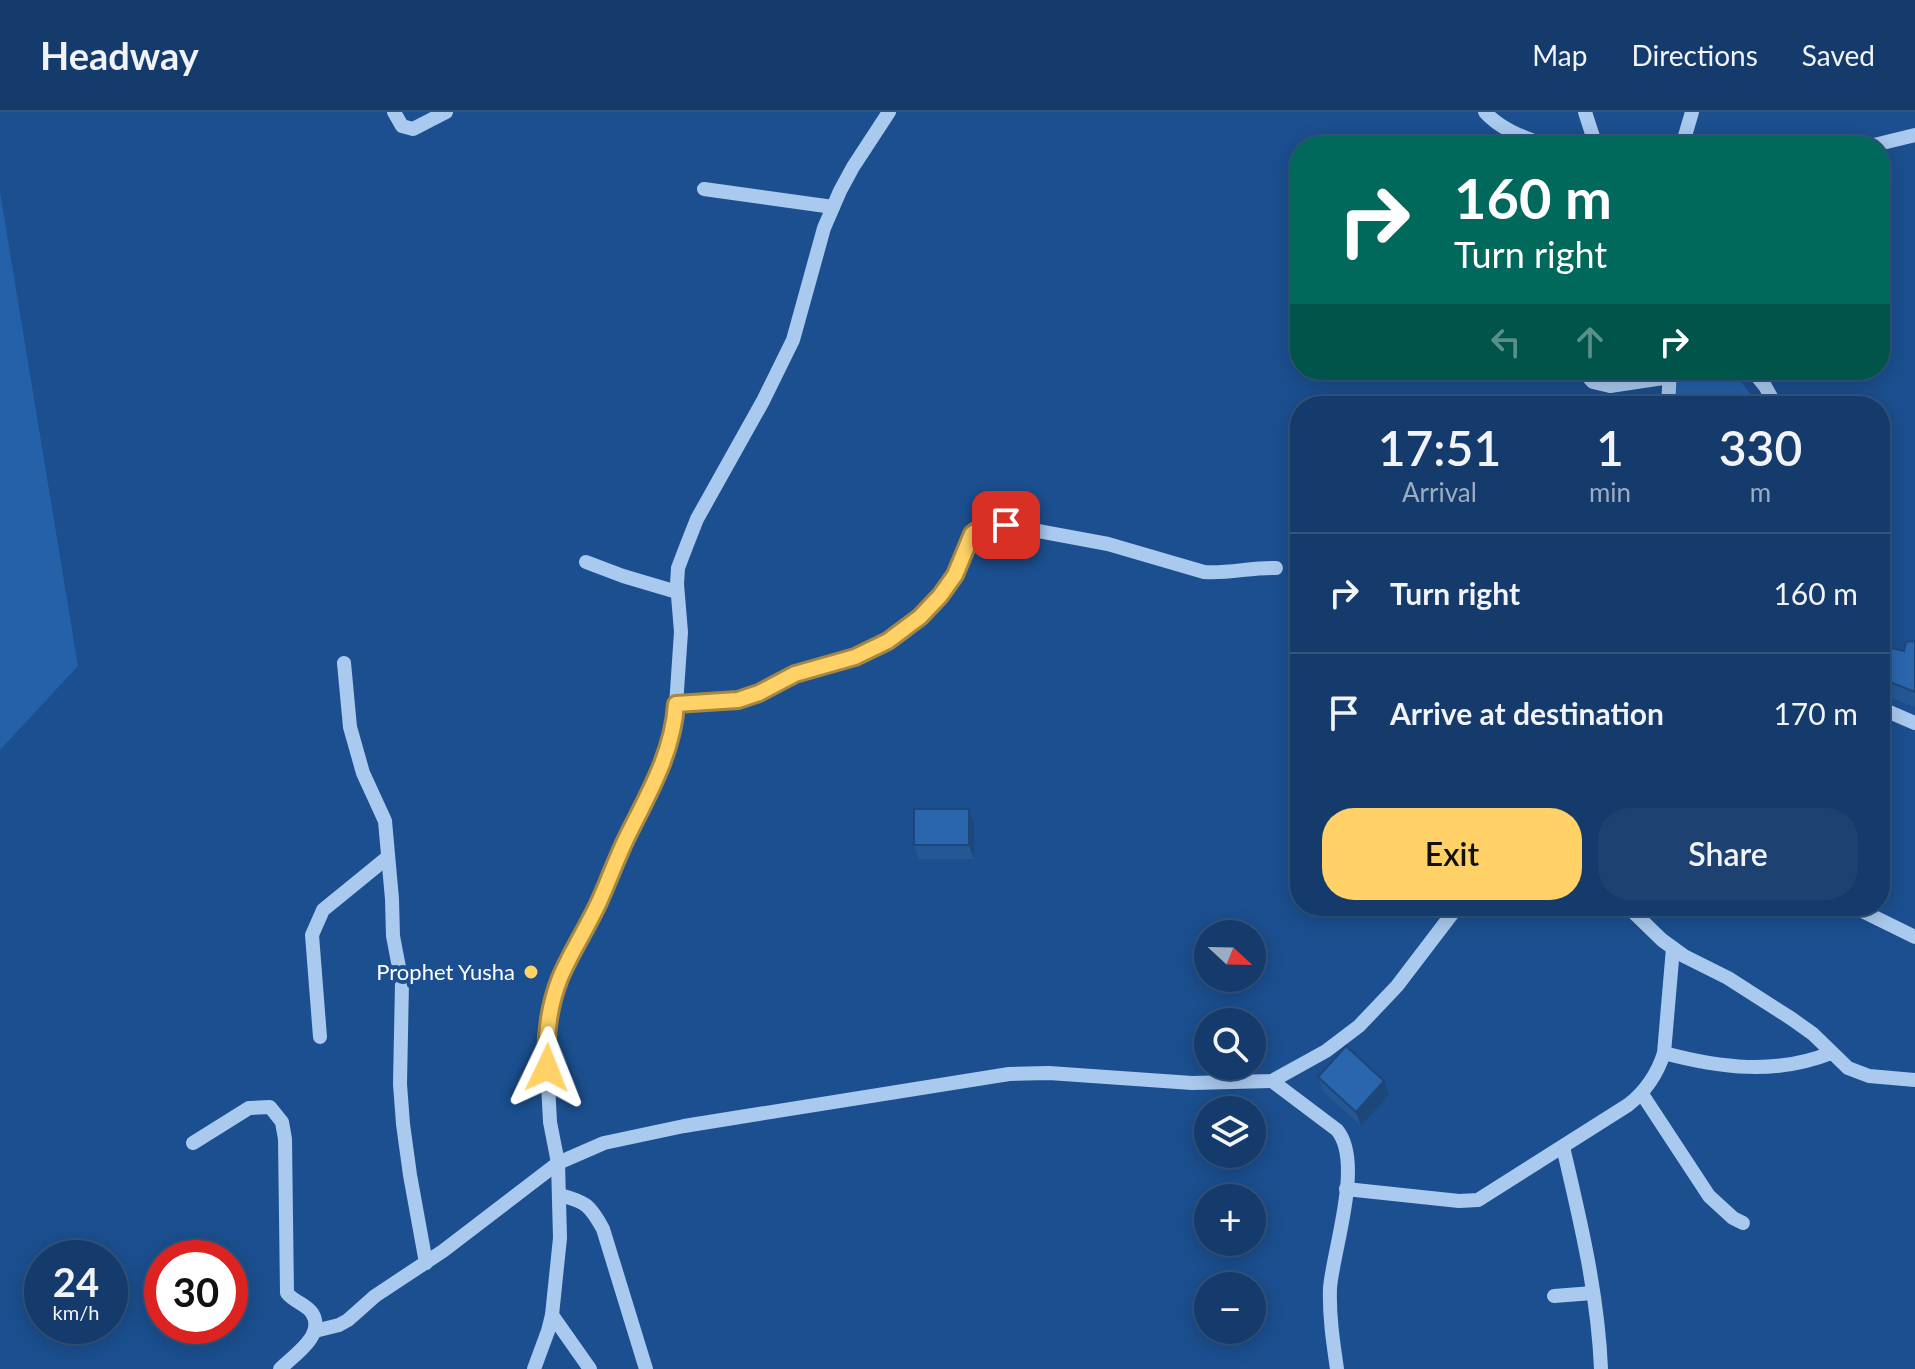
<!DOCTYPE html>
<meta charset="utf-8">
<style>
:root{--surface:#143b6b;--page:#1d4271;--text:#f1f3f6;--muted:#9dadc1;--line:#33557e;--accent:#ffd166}
body{margin:0;font-family:Lato,sans-serif;background:var(--page);color:var(--text);height:100vh;display:flex;flex-direction:column;font-size:30px;white-space:nowrap}
*{box-sizing:border-box;margin:0}
p{font-size:26px;color:var(--muted)}
.icon{flex:none;width:44px;height:44px;fill:none;stroke:currentColor;stroke-width:2;stroke-linecap:round;stroke-linejoin:round}
.map{position:relative;flex:1;overflow:hidden}
.drawer{position:absolute;left:1290px;top:284px;width:600px;height:520px;display:flex;flex-direction:column;background:var(--surface);border-radius:32px;box-shadow:0 4px 20px #0003,0 0 0 2px var(--line)}
.drawer>*{flex:none}
.guide{position:absolute;left:1290px;top:24px;width:600px;height:244px;border-radius:32px;box-shadow:0 4px 20px #0003,0 0 0 2px var(--line);background:#00695c;color:#fff;overflow:hidden}
.needle{width:52px;rotate:112deg}
.controls{position:absolute;left:1194px;top:808px;display:grid;gap:16px}
.controls a{display:grid;place-items:center;width:72px;height:72px;border-radius:50%;background:var(--surface);box-shadow:0 4px 20px #0003,0 0 0 2px var(--line);font-size:40px}
.speed{position:absolute;left:24px;top:1128px;display:flex;gap:16px;font-size:40px;font-weight:700;text-align:center}
.speed>*{display:grid;place-content:center;width:104px;height:104px;border-radius:50%;background:var(--surface);box-shadow:0 4px 20px #0003,0 0 0 2px var(--line);line-height:1}
.speed small{font-size:20px;font-weight:400}
.speed .limit{border:12px solid #d22;background:#fff;color:#111}
.pin{position:absolute;display:grid;place-items:center;width:68px;height:68px;color:#fff;margin:-34px;border-radius:16px;box-shadow:0 4px 12px #0006}
.me{position:absolute;width:88px;margin:-44px;rotate:2deg;stroke-linejoin:round;filter:drop-shadow(0 0 6px #0008)}
.turn{display:flex;align-items:center;gap:28px;height:168px;padding:0 32px;font-size:36px}
.turn .icon{width:104px;height:104px;stroke-width:2.5}
.turn b{display:block;font-size:56px;line-height:68px}
.lanes{display:flex;align-items:center;height:76px;padding:0 32px;background:#0003;justify-content:center;gap:40px;direction:ltr}
.lanes .off{opacity:.35}
.eta{display:flex;justify-content:space-evenly;align-items:center;height:136px;text-align:center}
.eta b{font-size:48px;font-weight:600;line-height:56px}
.action{display:flex;gap:16px;margin-top:auto;padding:16px 32px}
.action a{flex:1;height:92px;border-radius:32px;background:var(--accent);color:#111;font-size:32px;font-weight:600;line-height:92px;text-align:center}
.action a+a{background:var(--page);color:var(--text)}
ul{padding:0;list-style:none}
li{display:flex;align-items:center;gap:24px;height:120px;padding:0 32px;border-top:2px solid var(--line)}
li div{flex:1}
li b{display:block;font-size:30px}
li em{font-style:normal}
header{display:flex;align-items:center;gap:48px;box-sizing:border-box;height:112px;padding:0 40px;background:var(--surface);border-bottom:2px solid var(--line)}
header strong{font-size:38px}
nav{display:flex;gap:44px;margin-inline-start:auto;font-size:28px}
.map>svg:first-child{display:block}
.green{fill:#2461a8}
.lines{fill:none;stroke-linecap:round;stroke-linejoin:round}
.minor{stroke:#a9c9ee;stroke-width:14}
.wall{fill:#245895}
.shaded-wall{fill:#1d4779}
.building{fill:#2a66ad;stroke:#1d4779;stroke-width:2}
.route-casing{stroke:#a68842;stroke-width:20}
.route{stroke:#ffd166;stroke-width:14}
.poi-dot{fill:#ffd166;stroke:#1b4f8f;stroke-width:3}
.labels{text-anchor:middle;stroke-width:8;stroke-linejoin:round;paint-order:stroke}
.poi-label{font-size:22px;fill:#fff;stroke:#1b4f8f;text-anchor:end}
</style>
<header>
<strong>Headway</strong>
<nav><a>Map</a><a>Directions</a><a>Saved</a></nav>
</header>
<div class="map">
<svg width="1915" height="1257" viewBox="0 0 1915 1257">
<rect width="100%" height="100%" fill="#1b4f8f"/>
<g class="green">
<polygon points="0,80 78,554 0,638"/>
<polygon points="1678,260 1737,265 1760,294 1674,294"/>
</g>
<g class="lines">
<g class="minor">
<polyline points="394,0 402,14 413,17 446,0"/>
<path d="M 1485,0 C 1501,18 1526,26 1547,34"/>
<polyline points="1585,0 1596,34"/>
<polyline points="1682,34 1692,0"/>
<polyline points="1870,34 1915,23"/>
<polyline points="704,77 833,95"/>
<polyline points="1582,258 1593,270 1610,274 1670,265"/>
<polyline points="1752,258 1765,274 1776,294"/>
<polyline points="1668,294 1670,258"/>
<polyline points="586,450 623,464 677,480"/>
<polyline points="344,551 350,615 363,661 385,709 392,787 393,824 402,871 400,972 403,1012 410,1063 426,1151"/>
<path d="M 676,592 L 738,588 L 759,581 L 795,562 L 855,545 L 888,529 L 920,505 L 940,484 L 955,463 L 972,422 L 978,417 L 987,414 L 1006,413 L 1108,432 L 1204,460 C 1228,462 1252,455 1276,456"/>
<polyline points="1880,596 1915,611"/>
<polyline points="1627,794 1662,828 1684,844 1728,866 1792,907 1813,922 1848,956 1869,964 1915,968"/>
<polyline points="1852,794 1915,825"/>
<polyline points="320,925 312,823 323,798 388,745"/>
<path d="M 1664,941 C 1720,956 1776,963 1831,941"/>
<path d="M 1272,969 L 1337,1018 C 1364,1050 1333,1138 1330,1176 C 1329,1203 1333,1230 1337,1257"/>
<polyline points="1642,982 1709,1084 1733,1106 1743,1111"/>
<path d="M 193,1031 L 249,996 L 270,995 L 282,1010 L 285,1027 L 287,1181 C 294,1190 306,1192 312,1201 C 326,1223 294,1243 280,1257"/>
<path d="M 1563,1035 C 1580,1107 1598,1182 1601,1257"/>
<path d="M 1346,1077 L 1459,1089 L 1478,1088 L 1628,993 C 1646,979 1657,963 1664,941 L 1673,836"/>
<path d="M 560,1083 C 586,1090 590,1093 603,1117 L 646,1257"/>
<polyline points="1554,1184 1593,1181"/>
<polyline points="552,1203 590,1257"/>
<polyline points="315,1219 339,1213 348,1208 375,1184 443,1139 558,1051 604,1031 684,1014 1009,962 1049,961 1192,971 1272,969 1326,939 1359,914 1397,874 1458,794"/>
<polyline points="534,1257 548,1219 552,1203 560,1126 558,1051 550,1010 546,933 554,885 560,866 599,791 629,722 645,692 669,632 675,608 681,520 677,472 678,456 686,435 697,407 763,289 793,228 824,116 840,79 853,55 889,0"/>
</g>
</g>
<g class="wall">
<polygon points="1915,529 1915,595 1880,582 1880,533 1904,539"/>
<polygon points="974,711 974,747 919,747 914,733"/>
<polygon points="1318,965 1384,969 1389,983 1361,1014 1323,979"/>
</g>
<g class="shaded-wall">
<polygon points="969,697 974,711 974,747 969,733"/>
<polygon points="1384,969 1389,983 1361,1014 1356,1000"/>
</g>
<g class="building">
<polygon points="1915,529 1915,580 1880,566 1880,533 1904,539 1906,530"/>
<rect x="914" y="697" width="55" height="36"/>
<polygon points="1346,934 1384,969 1356,1000 1318,965"/>
</g>
<g class="lines">
<g class="route-casing">
<path id="route" d="M 547,956 C 545,926 549,894 560,866 C 571,840 587,816 599,790 C 609,768 617,745 628,723 C 649,681 673,640 676,592 L 738,588 L 759,581 L 795,562 L 855,545 L 888,529 L 920,505 L 940,484 L 955,463 L 972,422 C 983,413 993,413 1006,413"/>
</g>
<use href="#route" class="route"/>
</g>
<circle class="poi-dot" cx="531" cy="860" r="8"/>
<g class="labels">
<g class="poi-label">
<text x="515" y="868">Prophet Yusha</text>
</g>
</g>
</svg>
<div class="controls">
<a><svg class="needle" viewBox="-14 -14 28 28"><path d="M0-13l5 13h-10z" fill="#e53935"/><path d="M0 13l5-13h-10z" fill="#9dadc1"/></svg></a>
<a><svg class="icon" aria-label="search" viewBox="0 0 24 24"><circle cx="10" cy="10" r="6"/><path d="M15 15l6 6"/></svg></a>
<a><svg class="icon" aria-label="layers" viewBox="0 0 24 24"><path d="M12 4l9 5-9 5-9-5zM3 14l9 5 9-5"/></svg></a>
<a>+</a>
<a>−</a>
</div>
<div class="speed"><div>24<small>km/h</small></div><div class="limit">30</div></div>
<div class="pin" style="left:1006px;top:413px;background:#d93025"><svg class="icon" aria-label="arrive" viewBox="0 0 24 24"><path d="M6 21V4h12l-3 4 3 4H6"/></svg></div>
<svg class="me" style="left:547px;top:956px" viewBox="-20 -20 40 40"><path d="M0-17L14 15 0 8-14 15z" fill="#ffd166" stroke="#fff" stroke-width="4"/></svg>
<div class="guide">
<div class="turn"><svg class="icon" aria-label="right" viewBox="0 0 24 24"><path d="M7 20v-9h11M14 6l5 5-5 5"/></svg><div><b>160 m</b>Turn right</div></div>
<div class="lanes"><svg class="icon off" aria-label="left" viewBox="0 0 24 24"><path d="M17 20v-9H6M10 6l-5 5 5 5"/></svg><svg class="icon off" aria-label="ahead" viewBox="0 0 24 24"><path d="M12 20V5M6 11l6-6 6 6"/></svg><svg class="icon" aria-label="right" viewBox="0 0 24 24"><path d="M7 20v-9h11M14 6l5 5-5 5"/></svg></div>
</div>
<section class="drawer">
<div class="eta">
<div><b>17:51</b><p>Arrival</p></div>
<div><b>1</b><p>min</p></div>
<div><b>330</b><p>m</p></div>
</div>
<ul>
<li><svg class="icon" aria-label="right" viewBox="0 0 24 24"><path d="M7 20v-9h11M14 6l5 5-5 5"/></svg><div><b>Turn right</b></div><em>160 m</em></li>
<li><svg class="icon" aria-label="arrive" viewBox="0 0 24 24"><path d="M6 21V4h12l-3 4 3 4H6"/></svg><div><b>Arrive at destination</b></div><em>170 m</em></li>
</ul>
<div class="action"><a>Exit</a><a>Share</a></div>
</section>
</div>
